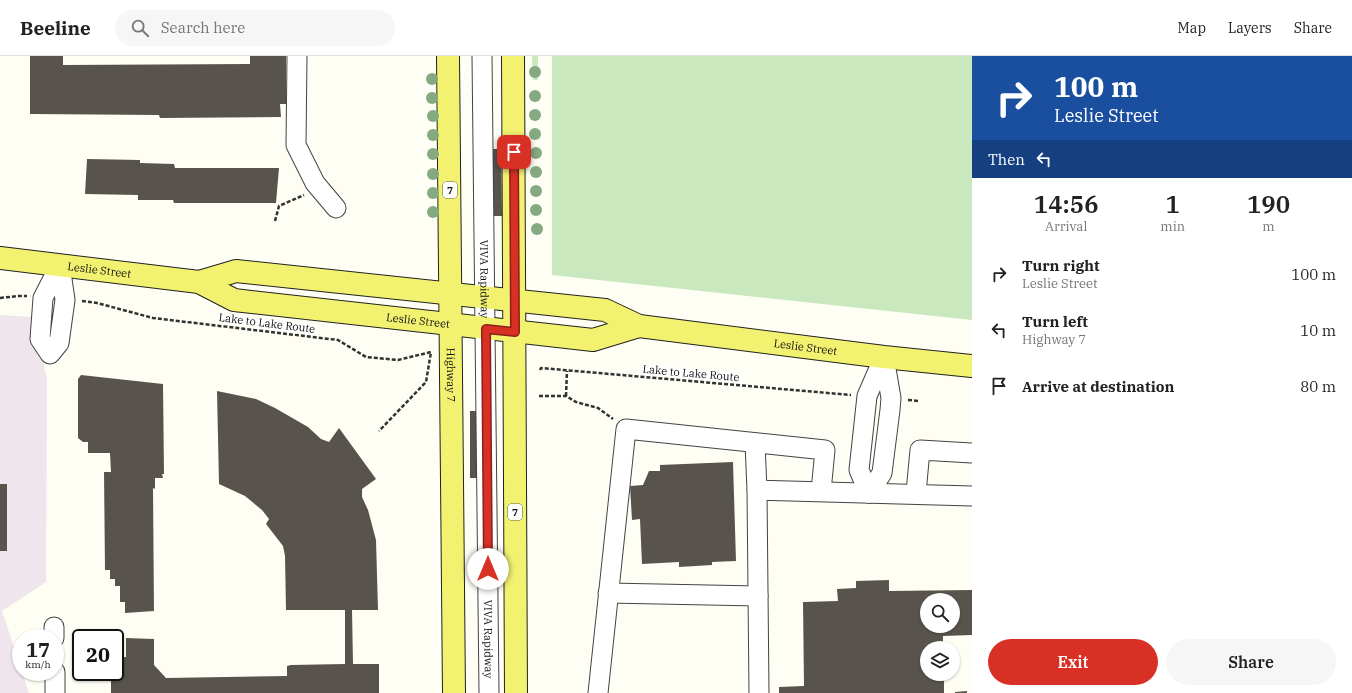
<!DOCTYPE html>
<style>
:root{--surface:#fff;--page:#f6f6f6;--text:#222;--muted:#767676;--line:#e0e0e0;--accent:#d93025}
body{margin:0;font-family:"IBM Plex Serif",serif;background:var(--page);color:var(--text);height:100vh;display:flex;flex-direction:column;font-size:15px;white-space:nowrap}
*{box-sizing:border-box;margin:0}
p{font-size:13px;color:var(--muted)}
.icon{flex:none;width:22px;height:22px;fill:none;stroke:currentColor;stroke-width:2;stroke-linecap:round;stroke-linejoin:round}
.map{position:relative;flex:1;overflow:hidden}
.details{display:flex;flex-direction:column;background:var(--surface);width:380px}
.details>*{flex:none}
.hud{background:#1a4fa0;color:#fff;overflow:hidden}
.tools{position:absolute;left:920px;top:537px;display:grid;gap:8px}
.tools a{display:grid;place-items:center;width:40px;height:40px;border-radius:50%;background:var(--surface);box-shadow:0 1px 3px #0004;font-size:20px}
.speed{position:absolute;left:12px;top:573px;display:flex;gap:8px;font-size:20px;font-weight:700;text-align:center}
.speed>*{display:grid;place-content:center;width:52px;height:52px;border-radius:50%;background:var(--surface);box-shadow:0 1px 3px #0004;line-height:1}
.speed small{font-size:10px;font-weight:400}
.speed .limit{border:2px solid #111;border-radius:6px;background:#fff;color:#111}
.pin{position:absolute;display:grid;place-items:center;width:34px;height:34px;color:#fff;margin:-17px;border-radius:8px;box-shadow:0 2px 6px #0006}
.me{position:absolute;width:44px;margin:-22px;rotate:0deg;stroke-linejoin:round;filter:drop-shadow(0 0 3px #0008)}
.turn{display:flex;align-items:center;gap:14px;height:84px;padding:0 16px;font-size:18px}
.turn .icon{width:52px;height:52px;stroke-width:2.5}
.turn b{display:block;font-size:28px;line-height:34px}
.then{display:flex;align-items:center;height:38px;padding:0 16px;background:#0003;gap:8px;font-size:15px}
.eta{display:flex;justify-content:space-evenly;align-items:center;height:68px;text-align:center}
.eta b{font-size:24px;font-weight:600;line-height:28px}
.cta{display:flex;gap:8px;margin-top:auto;padding:8px 16px}
.cta a{flex:1;height:46px;border-radius:24px;background:var(--accent);color:#fff;font-size:16px;font-weight:600;line-height:46px;text-align:center}
.cta a+a{background:var(--page);color:var(--text)}
ul{padding:0;list-style:none}
li{display:flex;align-items:center;gap:12px;height:56px;padding:0 16px}
li div{flex:1}
li b{display:block;font-size:15px}
li em{font-style:normal}
header{display:flex;align-items:center;gap:24px;box-sizing:border-box;height:56px;padding:0 20px;background:var(--surface);border-bottom:1px solid var(--line)}
header strong{font-size:19px}
nav{display:flex;gap:22px;margin-inline-start:auto;font-size:14px}
.search{width:280px;height:36px;background:var(--page);display:flex;align-items:center;gap:10px;box-sizing:border-box;padding:0 14px;border-radius:22px;color:var(--muted);font-size:15px}
main{display:flex;flex:1;min-height:0}
.map>svg:first-child{display:block}
.industrial{fill:#eee5ed}
.green{fill:#c9e8be}
.building{fill:#58544d;fill-rule:evenodd}
.lines{fill:none;stroke-linecap:round;stroke-linejoin:round}
.minor-casing{stroke:#434343;stroke-width:21}
.major-casing{stroke:#212121;stroke-width:24}
.path{stroke:#323232;stroke-width:2.5;stroke-dasharray:4 2;stroke-linecap:butt}
.minor{stroke:#fff;stroke-width:19}
.major{stroke:#f2f270;stroke-width:22}
.tree{fill:#85aa82}
.route-casing{stroke:#8d1f18;stroke-width:10}
.route{stroke:#d93025;stroke-width:7}
.labels{text-anchor:middle;stroke-width:4;stroke-linejoin:round;paint-order:stroke}
.shield{fill:#fff;stroke:#585858;stroke-width:1}
.shield-label{font-size:10px;font-weight:bold;fill:#101010}
.street-label{font-size:11px;fill:#101010;stroke:#fff}
</style>
<header>
<strong>Beeline</strong>
<div class="search"><svg class="icon" aria-label="search" viewBox="0 0 24 24"><circle cx="10" cy="10" r="6"/><path d="M15 15l6 6"/></svg>Search here</div>
<nav><a>Map</a><a>Layers</a><a>Share</a></nav>
</header>
<main>
<div class="map">
<svg width="972" height="637" viewBox="0 0 972 637">
<rect width="100%" height="100%" fill="#fefef4"/>
<polygon class="industrial" points="0,259 31,261 47,322 46,526 2,555 29,637 0,637"/>
<g class="green">
<polygon points="532,0 538,0 538,24 533,24"/>
<polygon points="552,0 972,0 972,264 552,219"/>
</g>
<g class="building">
<polygon points="30,0 63,0 63,9 250,8 250,0 286,0 286,48 280,48 281,61 160,62 159,59 30,58"/>
<polygon points="491,93 501,93 502,160 491,160"/>
<polygon points="87,103 140,104 140,107 174,108 175,112 279,112 276,147 174,147 173,144 138,144 138,139 85,138"/>
<polygon points="81,319 163,328 164,418 162,418 163,422 155,422 155,433 153,432 154,555 125,557 125,546 120,546 120,530 115,530 115,523 110,523 110,514 105,514 104,416 111,416 110,397 88,397 88,386 83,386 78,382 78,323"/>
<polygon points="217,335 256,343 275,352 308,371 321,383 329,386 339,372 376,423 362,433 362,441 368,454 376,484 378,554 352,554 353,608 379,608 379,637 111,637 111,617 116,617 116,609 120,609 120,601 126,601 126,582 154,583 154,609 166,622 287,620 287,610 291,609 345,608 345,554 286,554 285,500 283,490 266,468 269,463 262,454 245,440 219,428"/>
<rect x="470" y="355" width="11" height="67"/>
<polygon points="733,406 736,505 712,506 712,509 679,511 679,506 642,508 640,463 632,464 630,430 643,429 649,415 660,415 660,409"/>
<rect x="0" y="428" width="7" height="67"/>
<path d="M 889,524 L 889,535 L 972,534 L 972,579 L 943,580 L 943,592 L 927,592 L 927,618 L 944,618 L 944,637 L 779,637 L 779,631 L 804,630 L 803,546 L 838,545 L 837,533 L 856,532 L 856,525 ZM 927,544 L 953,544 L 953,570 L 927,570 Z"/>
<polygon points="967,635 967,637 955,637 955,636"/>
</g>
<g class="lines">
<g class="minor-casing">
<g id="minor">
<polyline points="297,0 296,89 315,127 336,152"/>
<path id="s1" d="M 482,0 L 489,637"/>
<polygon points="60,209 65,244 59,287 50,298 40,283 43,242"/>
<polyline points="755,387 757,434"/>
<polyline points="869,437 859,414 867,340 884,301"/>
<polyline points="869,437 882,417 890,354 891,342 884,301"/>
<polyline points="916,437 920,394 972,397"/>
<polyline points="608,537 758,540"/>
<polyline points="54,571 54,582"/>
<polyline points="55,616 55,637"/>
<polyline points="598,637 626,373 825,394 821,435"/>
<polyline points="759,637 757,434 972,440"/>
</g>
</g>
<g class="major-casing">
<g id="major">
<path id="s2" d="M 448,0 L 454,637"/>
<polyline points="513,0 516,637"/>
<path id="s3" d="M 0,202 L 199,226 L 234,244 L 593,284 L 639,270"/>
<path id="s4" d="M 199,226 L 236,215 L 605,254 L 639,270 L 884,301 L 972,310"/>
</g>
</g>
<g class="path">
<polyline points="275,165 279,150 304,139"/>
<polyline points="0,242 18,240 27,240"/>
<polyline points="82,245 97,247 153,262 338,284 366,301 398,304 431,296 426,326 379,375"/>
<polyline points="540,314 541,312 851,339"/>
<polyline points="539,340 566,340 576,346 598,352 613,363"/>
<polyline points="566,340 567,315"/>
<polyline points="908,344 919,345"/>
</g>
<use href="#minor" class="minor"/>
<use href="#major" class="major"/>
</g>
<g class="tree">
<circle cx="535" cy="16" r="6"/>
<circle cx="432" cy="23" r="6"/>
<circle cx="535" cy="40" r="6"/>
<circle cx="432" cy="42" r="6"/>
<circle cx="535" cy="59" r="6"/>
<circle cx="433" cy="60" r="6"/>
<circle cx="535" cy="78" r="6"/>
<circle cx="433" cy="79" r="6"/>
<circle cx="536" cy="97" r="6"/>
<circle cx="433" cy="98" r="6"/>
<circle cx="536" cy="116" r="6"/>
<circle cx="433" cy="118" r="6"/>
<circle cx="536" cy="135" r="6"/>
<circle cx="433" cy="137" r="6"/>
<circle cx="536" cy="154" r="6"/>
<circle cx="433" cy="156" r="6"/>
<circle cx="537" cy="173" r="6"/>
</g>
<g class="lines">
<g class="route-casing">
<polyline id="route" points="488,513 486,273 515,276 514,96"/>
</g>
<use href="#route" class="route"/>
</g>
<g class="labels">
<g class="shield">
<rect x="443" y="126" width="14" height="16" rx="3"/>
<rect x="508" y="448" width="14" height="16" rx="3"/>
</g>
<g class="shield-label">
<text x="450" y="138">7</text>
<text x="515" y="460">7</text>
</g>
<g class="street-label">
<text dy="4" stroke="none"><textPath href="#s3" startOffset="100">Leslie Street</textPath></text>
<text dy="4" stroke="none"><textPath href="#s1" startOffset="223">VIVA Rapidway</textPath></text>
<text dy="4" stroke="none"><textPath href="#s3" startOffset="425">Leslie Street</textPath></text>
<text transform="translate(267 267) rotate(7)" y="4">Lake to Lake Route</text>
<text dy="4" stroke="none"><textPath href="#s4" startOffset="615">Leslie Street</textPath></text>
<text transform="translate(691 317) rotate(5)" y="4">Lake to Lake Route</text>
<text dy="4" stroke="none"><textPath href="#s2" startOffset="319">Highway 7</textPath></text>
<text dy="4" stroke="none"><textPath href="#s1" startOffset="583">VIVA Rapidway</textPath></text>
</g>
</g>
</svg>
<div class="tools">
<a><svg class="icon" aria-label="search" viewBox="0 0 24 24"><circle cx="10" cy="10" r="6"/><path d="M15 15l6 6"/></svg></a>
<a><svg class="icon" aria-label="layers" viewBox="0 0 24 24"><path d="M12 4l9 5-9 5-9-5zM3 14l9 5 9-5"/></svg></a>
</div>
<div class="speed"><div>17<small>km/h</small></div><div class="limit">20</div></div>
<div class="pin" style="left:514px;top:96px;background:#d93025"><svg class="icon" aria-label="arrive" viewBox="0 0 24 24"><path d="M6 21V4h12l-3 4 3 4H6"/></svg></div>
<svg class="me" style="left:488px;top:513px" viewBox="-20 -20 40 40"><circle r="19" fill="#fff"/><path d="M0-13L10 11 0 6-10 11z" fill="#d93025"/></svg>
</div>
<section class="details">
<div class="hud">
<div class="turn"><svg class="icon" aria-label="right" viewBox="0 0 24 24"><path d="M7 20v-9h11M14 6l5 5-5 5"/></svg><div><b>100 m</b>Leslie Street</div></div>
<div class="then">Then<svg class="icon" aria-label="left" viewBox="0 0 24 24"><path d="M17 20v-9H6M10 6l-5 5 5 5"/></svg></div>
</div>
<div class="eta">
<div><b>14:56</b><p>Arrival</p></div>
<div><b>1</b><p>min</p></div>
<div><b>190</b><p>m</p></div>
</div>
<ul>
<li><svg class="icon" aria-label="right" viewBox="0 0 24 24"><path d="M7 20v-9h11M14 6l5 5-5 5"/></svg><div><b>Turn right</b><p>Leslie Street</p></div><em>100 m</em></li>
<li><svg class="icon" aria-label="left" viewBox="0 0 24 24"><path d="M17 20v-9H6M10 6l-5 5 5 5"/></svg><div><b>Turn left</b><p>Highway 7</p></div><em>10 m</em></li>
<li><svg class="icon" aria-label="arrive" viewBox="0 0 24 24"><path d="M6 21V4h12l-3 4 3 4H6"/></svg><div><b>Arrive at destination</b></div><em>80 m</em></li>
</ul>
<div class="cta"><a>Exit</a><a>Share</a></div>
</section>
</main>
